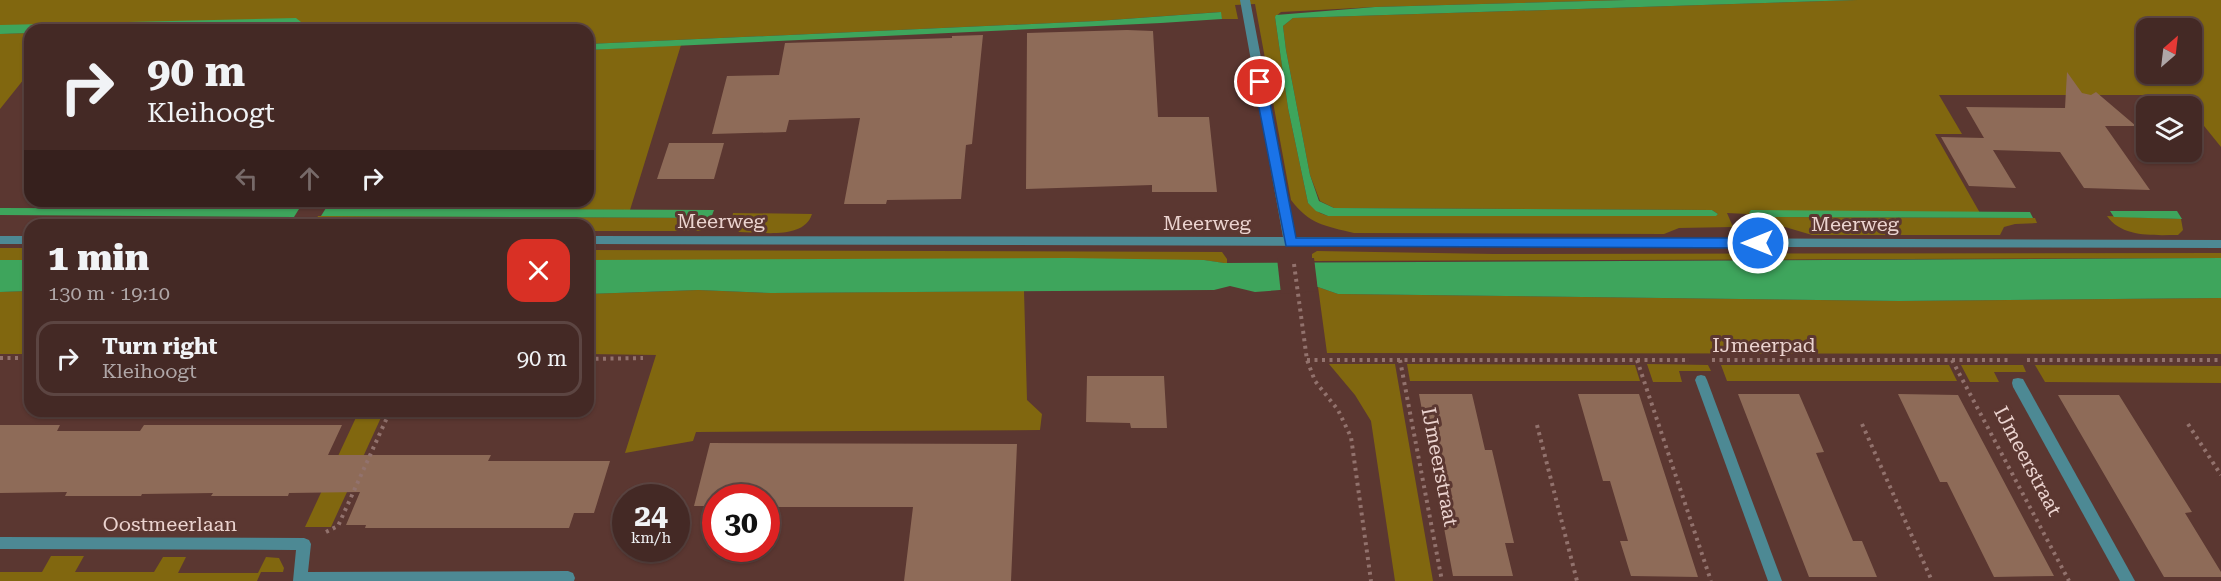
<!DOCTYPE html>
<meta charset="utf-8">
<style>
:root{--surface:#442925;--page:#4b312d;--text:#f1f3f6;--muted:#afa6a7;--line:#5c4542}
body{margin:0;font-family:"Roboto Serif",serif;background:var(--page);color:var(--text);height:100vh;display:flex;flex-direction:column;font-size:22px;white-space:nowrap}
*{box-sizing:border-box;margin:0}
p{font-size:20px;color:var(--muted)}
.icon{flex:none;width:33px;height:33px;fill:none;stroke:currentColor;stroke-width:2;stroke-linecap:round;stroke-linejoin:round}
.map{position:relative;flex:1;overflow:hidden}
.details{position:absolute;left:24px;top:219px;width:570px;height:198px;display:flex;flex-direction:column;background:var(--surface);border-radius:18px;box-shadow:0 2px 4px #0004,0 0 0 2px var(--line)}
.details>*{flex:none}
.guide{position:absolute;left:24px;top:24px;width:570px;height:183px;border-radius:18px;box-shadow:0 2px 4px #0004,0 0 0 2px var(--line);background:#442925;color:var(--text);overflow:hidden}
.needle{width:39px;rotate:28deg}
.tools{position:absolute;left:2136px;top:18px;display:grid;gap:12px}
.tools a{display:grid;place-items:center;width:66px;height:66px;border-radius:12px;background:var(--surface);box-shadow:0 2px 4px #0004,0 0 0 2px var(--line);font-size:30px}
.speed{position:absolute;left:612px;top:484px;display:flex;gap:12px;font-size:30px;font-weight:700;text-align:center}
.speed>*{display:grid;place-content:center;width:78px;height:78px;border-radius:50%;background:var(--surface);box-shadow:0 2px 4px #0004,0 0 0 2px var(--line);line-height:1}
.speed small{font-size:15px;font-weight:400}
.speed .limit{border:9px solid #d22;background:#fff;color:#111}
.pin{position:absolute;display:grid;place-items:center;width:51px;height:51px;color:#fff;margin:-26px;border:3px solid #fff;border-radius:50%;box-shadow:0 2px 6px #0007}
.me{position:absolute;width:66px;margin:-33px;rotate:270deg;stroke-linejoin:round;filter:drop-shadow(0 0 4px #0008)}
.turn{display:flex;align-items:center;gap:21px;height:126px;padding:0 24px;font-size:27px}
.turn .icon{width:78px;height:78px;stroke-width:2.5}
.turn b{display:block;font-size:42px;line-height:51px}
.lanes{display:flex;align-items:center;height:57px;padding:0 24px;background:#0003;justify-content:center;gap:30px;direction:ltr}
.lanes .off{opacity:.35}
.round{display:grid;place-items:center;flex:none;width:63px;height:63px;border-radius:18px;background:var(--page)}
.overview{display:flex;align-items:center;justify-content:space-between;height:102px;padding:0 24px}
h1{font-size:36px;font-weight:800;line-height:45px}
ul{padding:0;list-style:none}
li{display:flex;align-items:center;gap:18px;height:75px;margin:0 12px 9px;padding:0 12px;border:3px solid var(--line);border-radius:18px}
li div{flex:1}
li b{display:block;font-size:22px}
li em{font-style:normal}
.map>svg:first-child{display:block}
.green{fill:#81670f;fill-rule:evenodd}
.water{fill:#3ea55c}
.pier{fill:#5b3731}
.building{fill:#8e6b58}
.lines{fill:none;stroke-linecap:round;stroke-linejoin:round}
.path{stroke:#92726d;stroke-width:4;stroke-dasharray:3 4.5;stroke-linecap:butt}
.street{fill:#4d8994;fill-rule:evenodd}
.route{fill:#1a73e8;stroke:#114b97;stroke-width:1.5}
.labels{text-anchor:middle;stroke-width:6;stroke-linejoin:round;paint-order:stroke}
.street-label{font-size:20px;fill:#ebd3cf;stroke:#5b3731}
</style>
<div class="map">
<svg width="2221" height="581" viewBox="0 0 2221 581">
<rect width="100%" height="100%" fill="#5b3731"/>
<g class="green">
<path d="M 0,0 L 1626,0 L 1375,7 L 1281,12 L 1275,17 L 1288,108 L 1308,203 L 1320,213 L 1328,216 L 1715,216 L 1718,214 L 1712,210 L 1334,208 L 1320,201 L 1310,175 L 1286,50 L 1283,26 L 1293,18 L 1857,0 L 2221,0 L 2221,147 L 2192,111 L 2192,106 L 2188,106 L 2179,95 L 1939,95 L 1962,134 L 1935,134 L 1980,213 L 1750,211 L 1755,217 L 2035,218 L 2037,223 L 2015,224 L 2004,227 L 2000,235 L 1812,235 L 1785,227 L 1754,227 L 1747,214 L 1727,213 L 1733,227 L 1679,228 L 1664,234 L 1354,233 C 1325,226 1309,224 1291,200 L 1255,4 L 1235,5 L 1238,19 L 1222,19 L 1220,12 L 1097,21 L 588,44 L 588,30 L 289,30 L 293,22 L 0,29 ZM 2146,28 L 2192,28 L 2192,74 L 2146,74 Z"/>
<polygon points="30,33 30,79 24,79 0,109 0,34"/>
<polygon points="681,45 630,210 348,208 352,201 588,201 588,50"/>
<path d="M 733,213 L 812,214 C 804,240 761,232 739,232 L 732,219 Z"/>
<polygon points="318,216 321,216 711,218 701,231 588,231 588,225 319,225 315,222"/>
<path d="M 2107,216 L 2181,219 L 2183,230 L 2178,235 C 2155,235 2122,238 2107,216 Z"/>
<rect x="0" y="248" width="30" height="12"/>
<polygon points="588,250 1222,252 1227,259 1227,263 1224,263 1203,260 596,261 588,260"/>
<polygon points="1317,251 1494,254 2221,253 2221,258 1312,261 1312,254"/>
<polygon points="1318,287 1338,294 1899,301 2221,298 2221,354 1327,353"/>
<polygon points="698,290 771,293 1024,291 1027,400 1042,414 1040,430 696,432 693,441 625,453 656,355 588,354 588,294"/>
<polygon points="30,291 30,354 0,354 0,292"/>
<polygon points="1329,364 1395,364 1433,581 1395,581 1371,421 1355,395"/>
<polygon points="1407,364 1635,365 1640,381 1410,381"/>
<polygon points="1647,364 1708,365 1711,371 1679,371 1682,382 1653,382"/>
<polygon points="1721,365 1949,365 1957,381 1727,381"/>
<polygon points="1961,365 2023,365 2026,372 1994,372 1999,382 1970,382"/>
<polygon points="2035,365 2221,366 2221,383 2045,382"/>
<polygon points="359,411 384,411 331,527 305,527"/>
<polygon points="51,556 84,556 75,572 154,572 163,557 186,557 178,573 258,573 266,557 279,558 284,568 283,572 261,572 257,581 0,581 0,572 42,572"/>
</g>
<g class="water">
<polygon points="1626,0 1857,0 1293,18 1283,26 1286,50 1310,175 1319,201 1334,208 1712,210 1718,214 1716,216 1328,216 1316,211 1308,203 1288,108 1275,17 1276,15 1375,7"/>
<polygon points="1221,12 1222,19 1161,23 588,50 588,44 1097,21"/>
<polygon points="296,18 301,22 296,30 283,30 284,26 152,30 30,30 30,33 0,34 0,25"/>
<polygon points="0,208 299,209 294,217 0,215"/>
<polygon points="326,208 714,210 711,218 321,216"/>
<polygon points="1751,210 2030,212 2033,218 1755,217 1749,213"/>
<polygon points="2110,211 2177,211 2182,219 2114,217"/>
<polygon points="1068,258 1204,260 1224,263 2221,258 2221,298 1899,301 1338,294 1318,287 1255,292 1230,286 1214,290 771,293 698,290 588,294 588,260"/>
<polygon points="0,260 30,260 30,291 0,292"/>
</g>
<polygon class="pier" points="1277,258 1314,258 1318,291 1281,294"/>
<g class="building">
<polygon points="1127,30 1153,31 1158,117 1209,117 1217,192 1152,192 1152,185 1026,189 1027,33"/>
<polygon points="983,35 972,144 966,145 961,199 887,200 886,204 844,204 860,118 789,120 786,132 712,134 727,76 779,75 785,43 952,38 952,36"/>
<polygon points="2067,72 2082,93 2091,95 2096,92 2136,126 2105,126 2150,190 2084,188 2060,152 1993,150 2016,188 1969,186 1941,137 1984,138 1966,107 2065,108"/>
<polygon points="669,143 724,143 714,179 657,179"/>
<polygon points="1087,376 1164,376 1167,428 1131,428 1130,423 1086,422"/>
<polygon points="1419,394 1472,394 1485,450 1492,450 1514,543 1505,543 1513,576 1453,576"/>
<polygon points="1578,394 1639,394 1698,577 1631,576 1620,541 1628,541 1610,481 1603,481"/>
<polygon points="1738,394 1799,394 1824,452 1816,453 1853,541 1862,541 1877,577 1809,577"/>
<polygon points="1898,394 1958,395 2054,576 1994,577 1947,482 1940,482"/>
<polygon points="2058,395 2119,395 2192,512 2185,513 2221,572 2221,577 2164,577"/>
<polygon points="0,425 60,425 57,431 140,431 144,425 342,425 328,455 491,455 488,461 610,461 594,513 574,513 569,528 365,528 366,525 346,525 360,492 289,493 288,496 211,496 213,493 142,494 141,496 65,496 67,492 0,493"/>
<polygon points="710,443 1017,444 1011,581 904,581 913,507 766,507 766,498 716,498 716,506 694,506"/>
</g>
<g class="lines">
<g class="path">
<polyline points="1294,264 1307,360 1315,381 1338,410 1351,437 1371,581"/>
<polyline points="0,358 30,358"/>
<polyline points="588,359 643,358"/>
<polyline points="1307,360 1687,360"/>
<polyline points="1400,360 1442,581"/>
<polyline points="1637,360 1711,581"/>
<polyline points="1712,360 2008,360"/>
<polyline points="1952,360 2069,581"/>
<polyline points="2027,360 2221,360"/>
<polyline points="1862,424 1932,581"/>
<polyline points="2188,424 2221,475"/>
<polyline points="1537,425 1577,581"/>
<polyline points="326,532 338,526 390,411"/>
</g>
<g class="street">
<polygon points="1240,0 1250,0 1295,237 2221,240 2221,248 588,244 588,236 1283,237"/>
<rect x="0" y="236" width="30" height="8"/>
<polygon points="1701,375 1705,376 1707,380 1782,581 1768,581 1695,380 1697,376"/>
<polygon points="2018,378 2023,379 2135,581 2120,581 2013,387 2012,383 2013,379"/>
<polygon points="0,537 304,538 309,540 311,544 308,572 568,571 573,573 575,578 574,581 293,581 296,550 0,549"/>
</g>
</g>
<polygon class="route" points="1260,78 1266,82 1296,238 1758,238 1765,243 1758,248 1286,246 1254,82"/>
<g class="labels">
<g class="street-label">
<text x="721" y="228">Meerweg</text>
<text x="1207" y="230">Meerweg</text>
<text x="1855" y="231">Meerweg</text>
<text x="1764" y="352">IJmeerpad</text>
<text transform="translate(2028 461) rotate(62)" y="7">IJmeerstraat</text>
<text transform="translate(1440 467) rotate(79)" y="7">IJmeerstraat</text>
<text x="170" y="531">Oostmeerlaan</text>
</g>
</g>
</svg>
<div class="tools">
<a><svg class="needle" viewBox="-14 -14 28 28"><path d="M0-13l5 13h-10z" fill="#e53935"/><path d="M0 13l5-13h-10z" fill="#afa6a7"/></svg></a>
<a><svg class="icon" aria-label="layers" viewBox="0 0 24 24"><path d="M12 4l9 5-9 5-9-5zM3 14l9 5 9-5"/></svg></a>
</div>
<div class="speed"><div>24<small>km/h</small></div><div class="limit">30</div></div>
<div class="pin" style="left:1260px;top:82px;background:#d93025"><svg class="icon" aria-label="arrive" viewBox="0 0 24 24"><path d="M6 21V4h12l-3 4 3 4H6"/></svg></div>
<svg class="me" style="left:1758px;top:243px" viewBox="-20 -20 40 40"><circle r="17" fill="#1a73e8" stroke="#fff" stroke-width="3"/><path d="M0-11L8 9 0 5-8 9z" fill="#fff"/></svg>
<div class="guide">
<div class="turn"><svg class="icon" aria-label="right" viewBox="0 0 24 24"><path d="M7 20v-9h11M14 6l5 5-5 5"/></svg><div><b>90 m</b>Kleihoogt</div></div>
<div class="lanes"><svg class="icon off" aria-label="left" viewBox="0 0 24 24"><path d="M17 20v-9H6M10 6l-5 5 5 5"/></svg><svg class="icon off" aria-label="ahead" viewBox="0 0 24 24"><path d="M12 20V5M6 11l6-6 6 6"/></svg><svg class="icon" aria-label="right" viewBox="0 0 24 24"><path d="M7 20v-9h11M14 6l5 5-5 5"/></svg></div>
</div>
<section class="details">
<div class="overview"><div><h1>1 min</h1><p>130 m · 19:10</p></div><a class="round" style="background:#d93025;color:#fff"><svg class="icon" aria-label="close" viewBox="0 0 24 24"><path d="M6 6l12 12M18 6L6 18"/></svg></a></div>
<ul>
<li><svg class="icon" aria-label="right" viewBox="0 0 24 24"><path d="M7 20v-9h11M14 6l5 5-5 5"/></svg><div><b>Turn right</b><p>Kleihoogt</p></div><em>90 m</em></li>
</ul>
</section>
</div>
